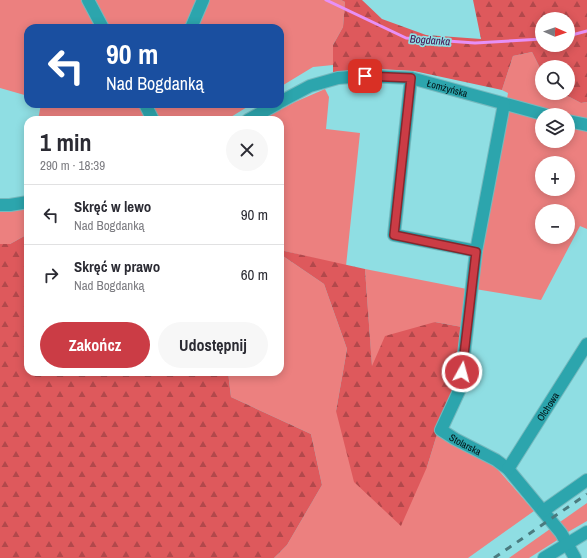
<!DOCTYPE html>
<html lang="pl">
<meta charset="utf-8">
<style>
:root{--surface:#fff;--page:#f7f7f7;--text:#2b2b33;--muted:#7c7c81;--line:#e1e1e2;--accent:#cb3c45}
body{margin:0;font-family:"Archivo Narrow",sans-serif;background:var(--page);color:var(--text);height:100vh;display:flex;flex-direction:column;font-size:15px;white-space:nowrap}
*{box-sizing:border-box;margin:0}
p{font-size:13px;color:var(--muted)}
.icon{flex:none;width:22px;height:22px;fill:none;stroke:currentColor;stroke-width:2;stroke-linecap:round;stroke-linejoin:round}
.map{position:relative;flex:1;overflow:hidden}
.panel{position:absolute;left:24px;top:116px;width:260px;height:260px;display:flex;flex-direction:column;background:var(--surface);border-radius:12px;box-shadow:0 2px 10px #0003}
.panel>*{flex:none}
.hud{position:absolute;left:24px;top:24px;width:260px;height:84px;border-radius:12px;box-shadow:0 2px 10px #0003;background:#1a4fa0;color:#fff;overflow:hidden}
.needle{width:26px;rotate:92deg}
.buttons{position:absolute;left:535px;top:12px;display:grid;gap:8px}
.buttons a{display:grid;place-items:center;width:40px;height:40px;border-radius:50%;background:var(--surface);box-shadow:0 2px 10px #0003;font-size:20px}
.pin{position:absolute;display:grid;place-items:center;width:34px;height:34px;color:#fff;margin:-17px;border-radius:8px;box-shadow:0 2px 6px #0006}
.me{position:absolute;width:44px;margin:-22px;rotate:7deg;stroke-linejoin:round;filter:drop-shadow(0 0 3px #0008)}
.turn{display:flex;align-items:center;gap:14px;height:84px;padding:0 16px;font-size:18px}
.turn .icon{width:52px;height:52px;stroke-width:2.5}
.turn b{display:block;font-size:28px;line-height:34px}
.round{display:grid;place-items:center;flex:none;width:42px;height:42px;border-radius:21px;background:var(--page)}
.summary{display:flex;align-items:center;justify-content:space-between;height:68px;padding:0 16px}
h1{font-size:24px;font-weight:700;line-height:30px}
.action{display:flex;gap:8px;margin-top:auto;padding:8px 16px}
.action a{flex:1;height:46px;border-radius:24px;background:var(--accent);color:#fff;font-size:16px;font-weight:700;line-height:46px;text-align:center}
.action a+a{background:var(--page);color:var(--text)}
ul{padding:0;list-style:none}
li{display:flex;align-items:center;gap:12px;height:60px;padding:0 16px;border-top:1px solid var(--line)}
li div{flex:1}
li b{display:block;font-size:15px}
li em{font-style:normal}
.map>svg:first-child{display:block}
.green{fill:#ec807f;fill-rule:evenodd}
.forest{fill:url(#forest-firs);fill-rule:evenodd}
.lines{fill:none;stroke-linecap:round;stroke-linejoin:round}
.stream{stroke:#e790f6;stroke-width:3}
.minor-casing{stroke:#75b9be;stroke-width:14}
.minor{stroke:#2ca5ad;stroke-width:12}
.rail{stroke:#4a7b7f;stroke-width:3;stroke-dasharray:7 7;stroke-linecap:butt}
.route-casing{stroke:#84272d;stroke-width:10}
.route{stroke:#cb3c45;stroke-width:7}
.labels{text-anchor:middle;stroke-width:3.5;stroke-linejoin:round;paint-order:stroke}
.street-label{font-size:10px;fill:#001113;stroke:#8fdee3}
.water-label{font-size:11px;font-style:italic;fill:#450e4e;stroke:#8fdee3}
</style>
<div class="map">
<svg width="587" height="558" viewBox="0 0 587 558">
<defs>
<pattern id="forest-firs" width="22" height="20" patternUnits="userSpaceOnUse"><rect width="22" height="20" fill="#de595c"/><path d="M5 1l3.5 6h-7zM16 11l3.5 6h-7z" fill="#b2484b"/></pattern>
</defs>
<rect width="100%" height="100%" fill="#8fdee3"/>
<g class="green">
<polygon points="0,0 341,0 345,2 343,27 333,45 333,65 313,67 280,87 280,28 28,28 28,96 0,88"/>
<path d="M 532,52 L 542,72 L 542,93 L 562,93 L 581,103 L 587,102 L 587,229 L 580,226 L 541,300 L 475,289 L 508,93 L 502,90 L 513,56 ZM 542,115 L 568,115 L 568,141 L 542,141 ZM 542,163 L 568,163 L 568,189 L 542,189 ZM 542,211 L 568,211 L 568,237 L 542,237 Z"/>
<polygon points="325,89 329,97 326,129 360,133 346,266 280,250 280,120 261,120 295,102"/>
<polygon points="41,104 252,104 226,120 38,120"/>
<polygon points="28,208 28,234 10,244 0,244 0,210"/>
<polygon points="280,254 324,284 347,349 336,411 427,467 438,431 451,444 494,465 534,511 468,558 274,558 287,545 322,485 311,434 231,397 228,372 280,372"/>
<polygon points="365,269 467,289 462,327 435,322 372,367"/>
<polygon points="587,503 587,521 568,532 560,522"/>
<polygon points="550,529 559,539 529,558 509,558"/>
</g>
<g class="forest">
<path d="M 341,0 L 362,0 L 382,19 L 426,35 L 481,39 L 473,0 L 587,0 L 587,102 L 581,103 L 562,93 L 568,93 L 568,67 L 542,67 L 542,72 L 532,52 L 513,56 L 502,90 L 414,71 L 362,68 L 333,73 L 333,45 L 343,27 L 345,2 ZM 542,19 L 568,19 L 568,45 L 542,45 Z"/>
<polygon points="28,234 28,372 228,372 231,397 311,434 322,485 287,545 274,558 0,558 0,244 10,244"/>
<polygon points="280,250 365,269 372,366 385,336 435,322 462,327 454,395 438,422 438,431 427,467 401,526 354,482 336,411 347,349 324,284 280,254"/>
</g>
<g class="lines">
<g class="stream">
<polyline points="326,0 406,38 475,43 542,39"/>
<polyline points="568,36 587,31"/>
</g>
<g class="minor-casing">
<g id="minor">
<polyline points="88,0 103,28"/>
<polyline points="191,28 203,0"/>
<polyline points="411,78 394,235 476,251"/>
<path id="s1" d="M 280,102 L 310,86 L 338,78 L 365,76 L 411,78 L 546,115"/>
<polyline points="145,104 153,120"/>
<path id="s2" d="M 504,104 L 476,251 L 460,389 L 441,430 L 455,439 L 496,460 L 508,469 L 561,533 L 575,558"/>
<polyline points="248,120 277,104"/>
<polyline points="568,121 587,125"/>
<polyline points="0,205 10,205 28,202"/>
<path id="s3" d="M 508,469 L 587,344"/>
<polyline points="543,511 587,480"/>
<polyline points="544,558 587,532"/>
</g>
</g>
<use href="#minor" class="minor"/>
<polyline class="rail" points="494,558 587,494"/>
</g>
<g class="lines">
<g class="route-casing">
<polyline id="route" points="365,76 411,78 394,235 476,252 462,372"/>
</g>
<use href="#route" class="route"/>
</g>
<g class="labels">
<g class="street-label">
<text dy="4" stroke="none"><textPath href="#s1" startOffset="174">Łomżyńska</textPath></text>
<text dy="4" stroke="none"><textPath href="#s3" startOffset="74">Olchowa</textPath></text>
<text dy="4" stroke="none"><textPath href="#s2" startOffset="362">Stolarska</textPath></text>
</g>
<g class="water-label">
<text transform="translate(430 40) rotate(4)" y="4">Bogdanka</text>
</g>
</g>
</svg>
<div class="buttons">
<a><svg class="needle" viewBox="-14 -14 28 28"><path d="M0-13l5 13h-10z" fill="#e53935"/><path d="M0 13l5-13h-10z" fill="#7c7c81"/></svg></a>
<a><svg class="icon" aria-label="search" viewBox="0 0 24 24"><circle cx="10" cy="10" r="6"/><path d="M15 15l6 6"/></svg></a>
<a><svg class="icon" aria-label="layers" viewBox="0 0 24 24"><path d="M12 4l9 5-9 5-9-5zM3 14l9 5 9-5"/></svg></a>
<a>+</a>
<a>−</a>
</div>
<div class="pin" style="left:365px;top:76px;background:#d93025"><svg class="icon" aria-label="arrive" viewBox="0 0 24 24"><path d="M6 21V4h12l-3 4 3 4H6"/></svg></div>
<svg class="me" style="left:462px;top:372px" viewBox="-20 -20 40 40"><circle r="17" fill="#cb3c45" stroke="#fff" stroke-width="3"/><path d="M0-11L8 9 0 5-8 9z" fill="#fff"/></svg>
<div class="hud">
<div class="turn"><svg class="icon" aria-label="left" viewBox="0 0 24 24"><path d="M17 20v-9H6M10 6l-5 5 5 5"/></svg><div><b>90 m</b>Nad Bogdanką</div></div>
</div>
<section class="panel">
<div class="summary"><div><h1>1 min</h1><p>290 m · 18:39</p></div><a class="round"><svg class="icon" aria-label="close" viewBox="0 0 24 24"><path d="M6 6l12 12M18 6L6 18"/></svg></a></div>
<ul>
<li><svg class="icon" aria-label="left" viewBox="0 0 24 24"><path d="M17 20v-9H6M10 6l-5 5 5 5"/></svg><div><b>Skręć w lewo</b><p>Nad Bogdanką</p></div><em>90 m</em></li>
<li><svg class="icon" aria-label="right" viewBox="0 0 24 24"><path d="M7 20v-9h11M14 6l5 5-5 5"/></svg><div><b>Skręć w prawo</b><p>Nad Bogdanką</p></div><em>60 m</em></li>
</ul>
<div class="action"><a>Zakończ</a><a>Udostępnij</a></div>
</section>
</div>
